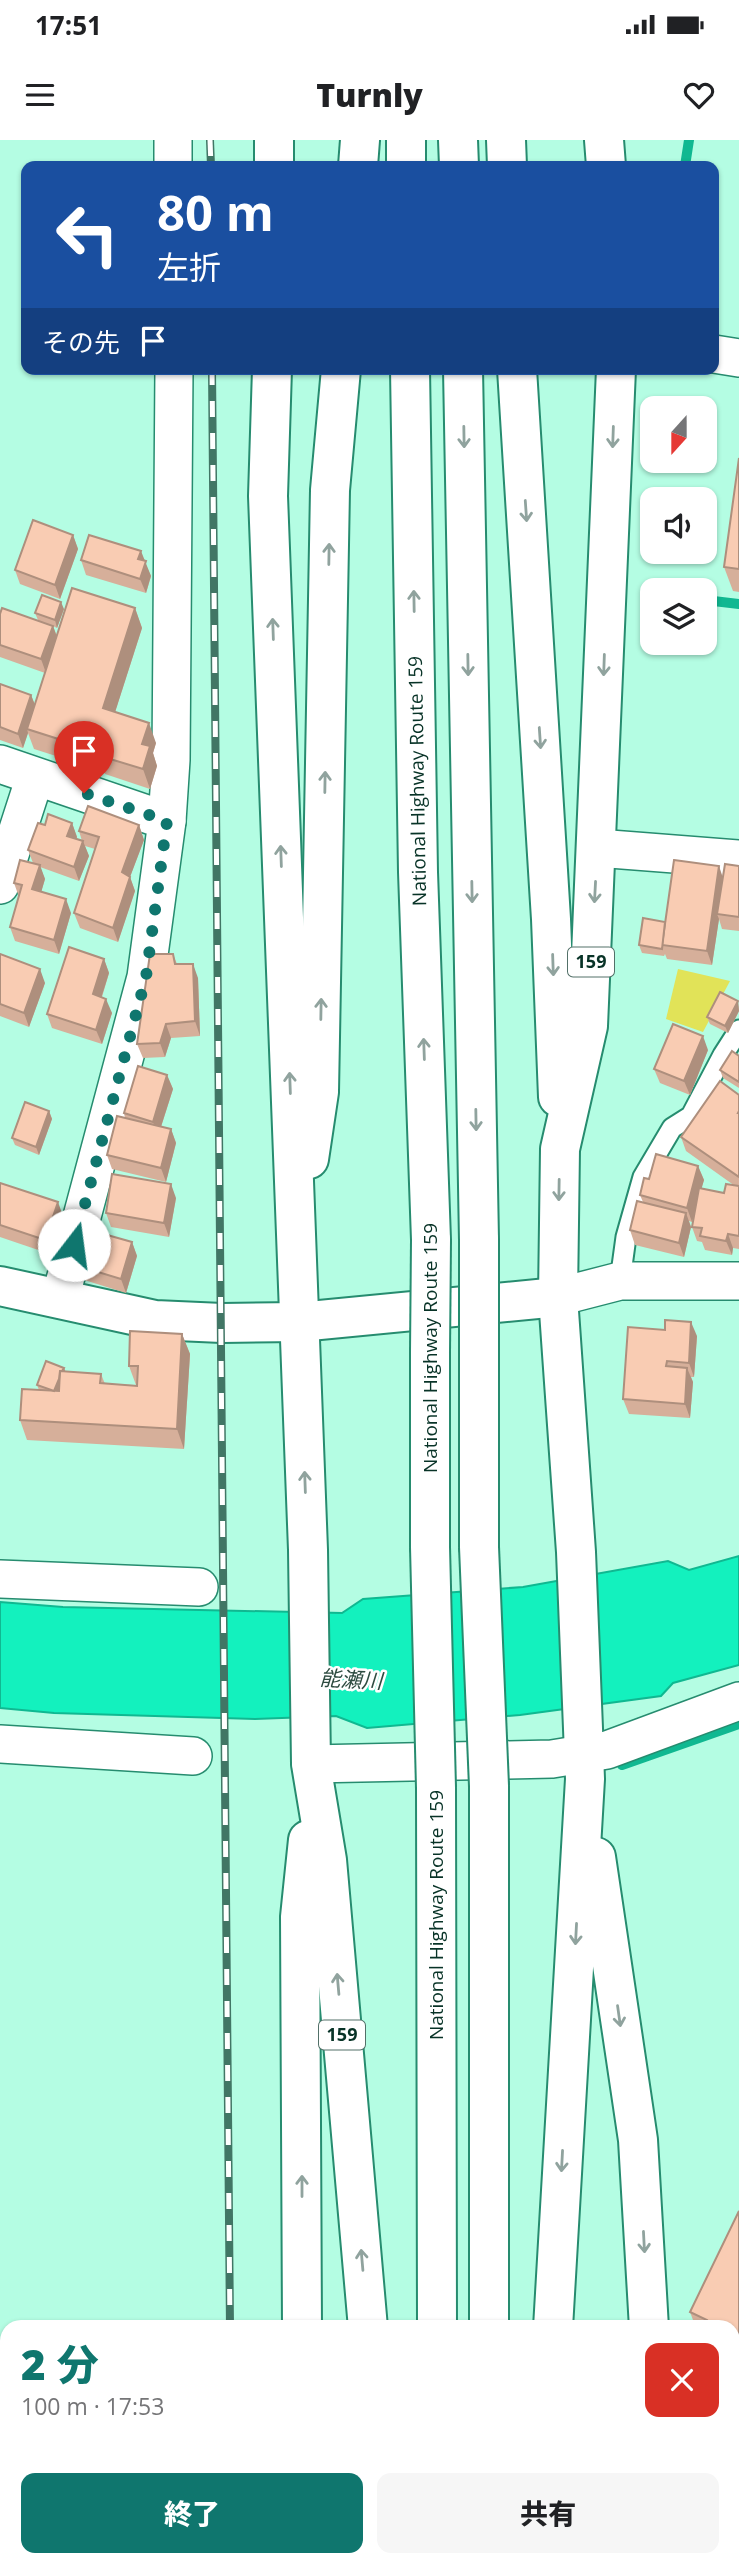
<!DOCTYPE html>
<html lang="ja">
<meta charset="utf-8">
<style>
:root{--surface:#fff;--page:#f6f6f6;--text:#202124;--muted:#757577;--accent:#0f766e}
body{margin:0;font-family:"Open Sans","Noto Sans JP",sans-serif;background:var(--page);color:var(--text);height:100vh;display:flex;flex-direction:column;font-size:26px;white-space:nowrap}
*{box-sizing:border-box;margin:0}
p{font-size:23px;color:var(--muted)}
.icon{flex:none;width:38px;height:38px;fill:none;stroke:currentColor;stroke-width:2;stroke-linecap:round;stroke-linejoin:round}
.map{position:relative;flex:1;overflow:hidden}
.drawer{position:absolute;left:0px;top:2180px;width:740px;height:247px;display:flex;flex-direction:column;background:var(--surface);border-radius:21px 21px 0 0;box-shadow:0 2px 5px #0004}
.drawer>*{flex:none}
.guide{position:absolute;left:21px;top:21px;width:698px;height:214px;border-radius:14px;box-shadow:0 2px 5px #0004;background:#1a4fa0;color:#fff;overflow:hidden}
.needle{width:46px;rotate:201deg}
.buttons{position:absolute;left:640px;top:256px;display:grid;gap:14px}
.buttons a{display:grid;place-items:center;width:77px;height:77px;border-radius:14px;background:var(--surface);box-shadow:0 2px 5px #0004;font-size:35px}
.pin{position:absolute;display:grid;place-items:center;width:60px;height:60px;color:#fff;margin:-72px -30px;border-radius:50% 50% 50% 0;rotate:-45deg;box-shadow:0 0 7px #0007}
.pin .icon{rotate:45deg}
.me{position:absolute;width:77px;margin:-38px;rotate:15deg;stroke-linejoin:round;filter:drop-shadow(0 0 5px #0008)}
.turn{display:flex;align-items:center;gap:24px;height:147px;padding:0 21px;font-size:32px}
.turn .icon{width:91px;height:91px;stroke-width:2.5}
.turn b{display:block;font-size:49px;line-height:60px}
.then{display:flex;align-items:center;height:66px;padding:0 21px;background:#0003;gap:14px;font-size:26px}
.round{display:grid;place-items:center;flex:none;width:74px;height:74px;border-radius:14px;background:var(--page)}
.summary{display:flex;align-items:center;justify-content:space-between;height:119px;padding:0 21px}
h1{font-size:42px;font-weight:800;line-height:52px;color:var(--accent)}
.action{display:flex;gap:14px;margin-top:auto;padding:14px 21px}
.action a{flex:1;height:80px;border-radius:14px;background:var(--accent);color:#fff;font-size:28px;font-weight:800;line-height:80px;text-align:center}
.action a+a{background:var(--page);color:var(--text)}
.status{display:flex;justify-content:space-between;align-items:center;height:49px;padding:0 35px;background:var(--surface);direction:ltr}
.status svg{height:19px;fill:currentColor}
header{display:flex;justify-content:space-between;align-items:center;height:91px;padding:0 21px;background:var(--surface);font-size:32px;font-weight:800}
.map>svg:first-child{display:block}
.green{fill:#e1e358}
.water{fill:#13f1be;stroke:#10b891;stroke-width:2}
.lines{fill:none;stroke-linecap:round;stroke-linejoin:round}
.stream{stroke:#10b891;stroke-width:10}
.lane-casing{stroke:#268c6f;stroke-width:23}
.street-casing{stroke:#268c6f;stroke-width:40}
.secondary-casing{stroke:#268c6f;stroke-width:42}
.highway-casing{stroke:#268c6f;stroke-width:42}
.lane{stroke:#fff;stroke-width:19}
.street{stroke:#fff;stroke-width:37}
.secondary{stroke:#fff;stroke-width:38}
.highway{stroke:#fff;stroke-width:38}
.rail-casing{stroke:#417665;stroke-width:8}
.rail{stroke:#fff;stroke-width:5;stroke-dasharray:16;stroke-linecap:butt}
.highway-bridge-casing{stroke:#268c6f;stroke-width:42;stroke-linecap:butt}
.highway-bridge{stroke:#fff;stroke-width:38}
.wall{fill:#d6af9a}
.shaded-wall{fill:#ae8f7d}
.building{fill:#f9ccb3;stroke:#ae8f7d;stroke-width:2}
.oneway{stroke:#90a39e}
.route{stroke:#0f766e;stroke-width:12;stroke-dasharray:0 21.6}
.labels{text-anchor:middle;stroke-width:5;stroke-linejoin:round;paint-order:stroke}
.shield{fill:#fff;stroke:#527068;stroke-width:2}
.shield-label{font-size:18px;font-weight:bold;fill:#083327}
.street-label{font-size:19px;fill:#083327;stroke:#fff}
.water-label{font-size:21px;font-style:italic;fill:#2e4c41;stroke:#fff}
</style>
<div class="status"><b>17:51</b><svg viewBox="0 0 49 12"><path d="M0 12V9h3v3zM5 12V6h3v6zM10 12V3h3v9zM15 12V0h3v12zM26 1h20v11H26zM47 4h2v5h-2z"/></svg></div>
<header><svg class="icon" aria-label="menu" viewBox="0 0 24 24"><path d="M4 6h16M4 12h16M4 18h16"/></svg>Turnly<svg class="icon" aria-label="heart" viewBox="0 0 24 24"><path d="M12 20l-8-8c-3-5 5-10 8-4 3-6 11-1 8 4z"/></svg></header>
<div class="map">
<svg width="739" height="2426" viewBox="0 0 739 2426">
<rect width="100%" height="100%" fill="#b4fde3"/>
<polygon class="green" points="678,829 730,841 703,892 666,879"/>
<polygon class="water" points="739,1416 739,1525 673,1543 661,1556 520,1575 367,1588 336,1576 255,1579 54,1573 0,1568 0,1462 63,1467 342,1473 363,1459 523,1447 668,1421 689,1430"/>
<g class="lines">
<g class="stream">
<polyline points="685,26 689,0"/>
<polyline points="705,460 739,464"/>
<polyline points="622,1625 739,1584"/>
</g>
<g class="lane-casing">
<polyline id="lane" points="620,1141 626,1097 643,1037 672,988 691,976 723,915 739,890"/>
</g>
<g class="street-casing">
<g id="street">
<polyline points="173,0 173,26"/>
<polyline points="714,214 739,218"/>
<polyline points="0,624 167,681 146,837 60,1159"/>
<polyline points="167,681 171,620 174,229"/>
<polyline points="597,708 739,719"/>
<polyline points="0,745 35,637"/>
<polyline points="558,1157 620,1141 739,1141"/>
<polyline points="0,1439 199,1447"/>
<polyline points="0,1604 193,1616"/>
<polyline points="311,1624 552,1619 607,1610 739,1561"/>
<polyline points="727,2420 738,2426"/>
</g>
</g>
<g class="secondary-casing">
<polyline id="secondary" points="0,1146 155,1180 222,1183 299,1182 558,1157"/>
</g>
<g class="highway-casing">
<g id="highway">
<polyline points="406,0 406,26"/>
<polyline points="458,0 459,26"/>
<polyline points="506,0 507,26"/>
<polyline points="604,0 606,26"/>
<polyline points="274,26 274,0"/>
<polyline points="358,26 360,0"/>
<polyline points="272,229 268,356 308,1410 311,1624 327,1720 368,2188"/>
<polyline points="410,229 418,732 431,1100"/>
<polyline points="463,229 479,1100"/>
<polyline points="517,229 551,779 558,957"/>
<polyline points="309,1019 319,952 330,350 341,229"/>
<polyline points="479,1209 479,1407"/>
<polyline points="430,1407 430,1212"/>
<polyline points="489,1646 489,2188"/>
<polyline points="436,1648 437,2188"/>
<polyline points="596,1717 638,2000 649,2188"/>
<polyline points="302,2188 300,1777 308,1700"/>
<polyline points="553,2188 585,1639 576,1412 558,1157 560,1009 588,886 616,229"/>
<polyline points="388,2420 389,2426"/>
<polyline points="438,2420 438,2426"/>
<polyline points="491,2420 491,2426"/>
<polyline points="302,2426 302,2420"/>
<polyline points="539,2426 539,2420"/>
<polyline points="645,2426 645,2420"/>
</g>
</g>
<use href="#lane" class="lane"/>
<use href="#street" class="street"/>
<use href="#secondary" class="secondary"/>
<use href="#highway" class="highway"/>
<g class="rail-casing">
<g id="rail">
<polyline points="210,0 211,26"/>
<polyline points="212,229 230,2188"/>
<polyline points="232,2420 232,2426"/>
</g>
</g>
<use href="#rail" class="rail"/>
<g class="highway-bridge-casing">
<g id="highway-bridge">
<polyline points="479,1100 479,1209"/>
<polyline points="430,1212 431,1100"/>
<polyline points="430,1407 436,1648"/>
<polyline points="479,1407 489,1646"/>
</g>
</g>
<use href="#highway-bridge" class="highway-bridge"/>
</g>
<g class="wall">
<polygon points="739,318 739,452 733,451 724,427"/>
<polygon points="73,395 78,409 60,459 20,444 15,430"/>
<polygon points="81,420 144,421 151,436 146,453 86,435"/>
<polygon points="135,468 142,488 115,572 156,603 153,613 157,626 150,649 105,634 101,625 100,630 34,609 28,593 23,608 0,600 0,544 31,555 35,565 45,533 0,517 0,474 38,480 35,473 64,469 57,488 53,486 57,496"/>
<polygon points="72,683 77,697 76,699 82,701 79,691 139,685 144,700 130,737 135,751 118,802 80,788 74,773 95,709 85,706 89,716 79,741 40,727 45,739 41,752 71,773 59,814 15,801 10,787 19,757 14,743 33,723 28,710 45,685"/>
<polygon points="739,726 739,791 722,789 719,779 712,825 667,819 665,814 664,816 642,813 639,805 665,782 723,737"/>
<polygon points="0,814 45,843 29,887 0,876"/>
<polygon points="173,814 177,824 198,838 200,896 171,898 165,917 143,918 137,904"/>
<polygon points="104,819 109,833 102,857 112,873 102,904 52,888 47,874"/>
<polygon points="738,861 739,871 728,893 710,884 707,877"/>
<polygon points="708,910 690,955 660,943 654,929"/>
<polygon points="739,916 739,948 723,938 720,930"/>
<polygon points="167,935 173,949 161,987 171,989 176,1003 166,1042 112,1029 107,1015 125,978 124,973"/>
<polygon points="739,955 739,1109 733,1108 732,1115 705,1110 702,1102 697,1101 692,1087 695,1071 692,1082 689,1081 691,1087 684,1117 635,1105 630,1090 643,1062 640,1055 649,1039 698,1026 704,1040 701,1049 724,1053 735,1046 686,1011 681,997"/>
<polygon points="49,971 52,979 39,1015 15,1005 12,998"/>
<polygon points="0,1043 63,1076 50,1114 0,1097"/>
<polygon points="176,1058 169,1097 111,1087 106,1073"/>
<polygon points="132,1102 137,1116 126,1153 81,1139 75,1125"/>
<polygon points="182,1194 190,1214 184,1309 27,1300 20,1280 39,1250 37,1245 64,1228 65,1231 101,1234 105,1244 136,1245 129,1226"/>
<polygon points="697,1196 694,1237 691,1237 693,1242 690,1278 629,1274 623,1259"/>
<polygon points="739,2071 739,2220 733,2217 733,2188 696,2188 690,2172"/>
</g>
<g class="shaded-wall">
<polygon points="73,395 78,409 60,459 55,445"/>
<polygon points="141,411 151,436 146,453 140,439 138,419"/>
<polygon points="61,462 64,469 57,488 55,480"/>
<polygon points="135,468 142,488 110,588 103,568"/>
<polygon points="53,486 58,500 46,533 41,519"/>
<polygon points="31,555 37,570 27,589 28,593 23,608 18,594"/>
<polygon points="149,583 156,603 153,613 157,626 150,649 143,629 142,604"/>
<polygon points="99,591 106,611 97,615 101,625 100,630 93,610"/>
<polygon points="72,683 77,697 72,710 67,696"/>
<polygon points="139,685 144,700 130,737 135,751 118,802 113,788 122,732"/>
<polygon points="83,701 89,716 79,741 74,727"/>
<polygon points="40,725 45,739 38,763 32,749"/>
<polygon points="719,726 724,741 717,774 719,779 712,825 707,811"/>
<polygon points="66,759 71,773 59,814 54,800"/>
<polygon points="104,819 109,833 98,868 93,854"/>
<polygon points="193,824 198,838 200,896 195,881"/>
<polygon points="40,829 45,843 29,887 24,873"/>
<polygon points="106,859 112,873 102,904 96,890"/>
<polygon points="738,861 739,871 728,893 725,886"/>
<polygon points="166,884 171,898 165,917 160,903"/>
<polygon points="703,896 708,910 690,955 684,941"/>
<polygon points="167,935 173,949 158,996 153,982"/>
<polygon points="49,971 52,979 39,1015 36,1007"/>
<polygon points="171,989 176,1003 166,1042 161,1028"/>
<polygon points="698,1026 704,1040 692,1082 687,1068"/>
<polygon points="171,1044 176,1058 169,1097 164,1083"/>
<polygon points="58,1062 63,1076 50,1114 45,1100"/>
<polygon points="686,1073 691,1087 684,1117 679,1103"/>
<polygon points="728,1094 733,1108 732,1115 726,1101"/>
<polygon points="132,1102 137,1116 126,1153 121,1139"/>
<polygon points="691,1182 697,1196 694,1237 689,1223"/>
<polygon points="182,1194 190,1214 184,1309 177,1289"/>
<polygon points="64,1228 67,1235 57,1259 54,1252"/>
<polygon points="687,1228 693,1242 690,1278 685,1264"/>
</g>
<g class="building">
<polygon points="739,318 739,429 724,427"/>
<polygon points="33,380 73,395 55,445 15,430"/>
<polygon points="89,395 141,411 138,419 146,421 140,439 81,420"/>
<polygon points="72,448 135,468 103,568 149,583 142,604 150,606 143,629 97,615 105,593 99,591 93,610 27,589"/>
<polygon points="42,455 61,462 55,480 35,473"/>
<polygon points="2,468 53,486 41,519 0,505 0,474"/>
<polygon points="0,544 31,555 18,594 0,587"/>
<polygon points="88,666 139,685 122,732 130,737 113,788 74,773 99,697 79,691"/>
<polygon points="48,674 72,683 67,696 83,701 74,727 28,710 38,683 45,685"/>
<polygon points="20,720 40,725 32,749 66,759 54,800 10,787 22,745 14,743"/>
<polygon points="674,720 719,726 707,811 662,805"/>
<polygon points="725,724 739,726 739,777 717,774"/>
<polygon points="643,778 665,782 662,809 639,805"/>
<polygon points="69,807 104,819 93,854 106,859 96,890 47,874"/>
<polygon points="0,814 40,829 24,873 0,864"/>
<polygon points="150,814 173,814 175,824 193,824 195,881 166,884 160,903 137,904"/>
<polygon points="720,852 738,861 725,886 707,877"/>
<polygon points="673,884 703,896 684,941 654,929"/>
<polygon points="732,911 739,916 739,942 720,930"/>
<polygon points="138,926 167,935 153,982 124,973"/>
<polygon points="720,941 739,955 739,971 738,973 739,973 739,1037 681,997"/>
<polygon points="25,962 49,971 36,1007 12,998"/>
<polygon points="117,976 171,989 161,1028 107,1015"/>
<polygon points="656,1014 698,1026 687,1068 640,1055 644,1038 649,1039"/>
<polygon points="112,1034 171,1044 164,1083 106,1073"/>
<polygon points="0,1043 58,1062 45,1100 0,1085"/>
<polygon points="726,1044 739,1046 739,1096 728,1094 726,1101 700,1096 702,1088 692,1087 699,1048 724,1053"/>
<polygon points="637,1061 686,1073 679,1103 630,1090"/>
<polygon points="86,1089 132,1102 121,1139 75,1125"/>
<polygon points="665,1180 691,1182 689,1223 667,1221 666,1226 687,1228 685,1264 623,1259 628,1187 665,1190"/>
<polygon points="130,1191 182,1194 177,1289 20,1280 22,1249 59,1251 60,1231 101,1234 100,1243 137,1246 138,1226 129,1226"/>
<polygon points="46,1221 64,1228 62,1231 60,1231 59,1239 54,1251 37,1245"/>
<polygon points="739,2071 739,2200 733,2197 733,2188 713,2188 706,2184 707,2180 690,2172"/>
</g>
<defs><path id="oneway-shaft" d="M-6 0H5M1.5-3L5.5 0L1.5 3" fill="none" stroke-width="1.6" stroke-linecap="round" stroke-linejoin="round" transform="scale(1.75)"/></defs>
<g class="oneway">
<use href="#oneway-shaft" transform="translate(464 297) rotate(89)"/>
<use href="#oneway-shaft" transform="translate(613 297) rotate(92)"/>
<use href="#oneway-shaft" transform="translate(526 371) rotate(86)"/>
<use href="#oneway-shaft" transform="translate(329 414) rotate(-89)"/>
<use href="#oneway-shaft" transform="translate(414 461) rotate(-91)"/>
<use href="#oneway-shaft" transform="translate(273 489) rotate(-92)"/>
<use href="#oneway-shaft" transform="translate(468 525) rotate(89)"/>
<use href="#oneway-shaft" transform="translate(604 525) rotate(92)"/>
<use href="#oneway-shaft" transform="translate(540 598) rotate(86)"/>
<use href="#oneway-shaft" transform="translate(325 642) rotate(-89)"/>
<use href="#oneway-shaft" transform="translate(281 716) rotate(-92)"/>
<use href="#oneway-shaft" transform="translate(472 752) rotate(89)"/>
<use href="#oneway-shaft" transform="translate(595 752) rotate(93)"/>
<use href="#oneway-shaft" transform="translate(553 825) rotate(88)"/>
<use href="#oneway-shaft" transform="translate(321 869) rotate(-89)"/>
<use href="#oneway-shaft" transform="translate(424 909) rotate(-92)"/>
<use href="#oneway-shaft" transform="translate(290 943) rotate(-92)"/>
<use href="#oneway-shaft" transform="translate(476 980) rotate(89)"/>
<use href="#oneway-shaft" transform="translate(559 1050) rotate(91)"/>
<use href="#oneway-shaft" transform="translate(305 1342) rotate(-92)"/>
<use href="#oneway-shaft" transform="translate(576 1794) rotate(93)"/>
<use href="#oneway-shaft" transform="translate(338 1844) rotate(-95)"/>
<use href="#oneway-shaft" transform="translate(619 1876) rotate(82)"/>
<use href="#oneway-shaft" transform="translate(562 2021) rotate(93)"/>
<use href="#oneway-shaft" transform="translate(302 2046) rotate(-90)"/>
<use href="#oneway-shaft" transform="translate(644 2102) rotate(87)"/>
<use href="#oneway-shaft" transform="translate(362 2120) rotate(-95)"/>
</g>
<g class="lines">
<polyline class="route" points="74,1105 146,837 167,681 84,653"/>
</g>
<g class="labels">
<g class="shield">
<rect x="568" y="807.5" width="46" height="29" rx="5"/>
<rect x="319" y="1880.5" width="46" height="29" rx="5"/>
</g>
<g class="shield-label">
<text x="591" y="828">159</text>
<text x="342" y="1901">159</text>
</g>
<g class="street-label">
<text transform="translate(417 641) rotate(-91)" y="7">National Highway Route 159</text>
<text transform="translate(430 1208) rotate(-90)" y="7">National Highway Route 159</text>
<text transform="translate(436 1775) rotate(-90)" y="7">National Highway Route 159</text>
</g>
<g class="water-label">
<text transform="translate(351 1540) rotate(3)" y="7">能瀬川</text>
</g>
</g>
</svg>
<div class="buttons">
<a><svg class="needle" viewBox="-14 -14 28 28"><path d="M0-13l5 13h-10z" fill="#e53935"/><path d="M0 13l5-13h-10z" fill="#757577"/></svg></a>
<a><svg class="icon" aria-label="sound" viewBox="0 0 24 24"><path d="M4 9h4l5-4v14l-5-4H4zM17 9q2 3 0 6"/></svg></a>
<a><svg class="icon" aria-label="layers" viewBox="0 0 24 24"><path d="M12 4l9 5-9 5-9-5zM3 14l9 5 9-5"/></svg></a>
</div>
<div class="pin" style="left:84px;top:653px;background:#d93025"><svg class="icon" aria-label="arrive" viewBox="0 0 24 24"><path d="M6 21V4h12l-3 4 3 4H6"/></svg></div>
<svg class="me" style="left:74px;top:1105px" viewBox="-20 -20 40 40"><circle r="19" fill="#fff"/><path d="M0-13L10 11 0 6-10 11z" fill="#0f766e"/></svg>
<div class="guide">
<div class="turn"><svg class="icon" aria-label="left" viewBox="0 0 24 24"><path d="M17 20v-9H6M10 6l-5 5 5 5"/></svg><div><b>80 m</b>左折</div></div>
<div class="then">その先<svg class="icon" aria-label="arrive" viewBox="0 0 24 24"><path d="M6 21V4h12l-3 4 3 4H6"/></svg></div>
</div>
<section class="drawer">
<div class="summary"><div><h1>2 分</h1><p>100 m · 17:53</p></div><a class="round" style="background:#d93025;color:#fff"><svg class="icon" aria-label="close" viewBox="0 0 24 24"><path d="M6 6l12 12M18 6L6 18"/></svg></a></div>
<div class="action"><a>終了</a><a>共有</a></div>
</section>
</div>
